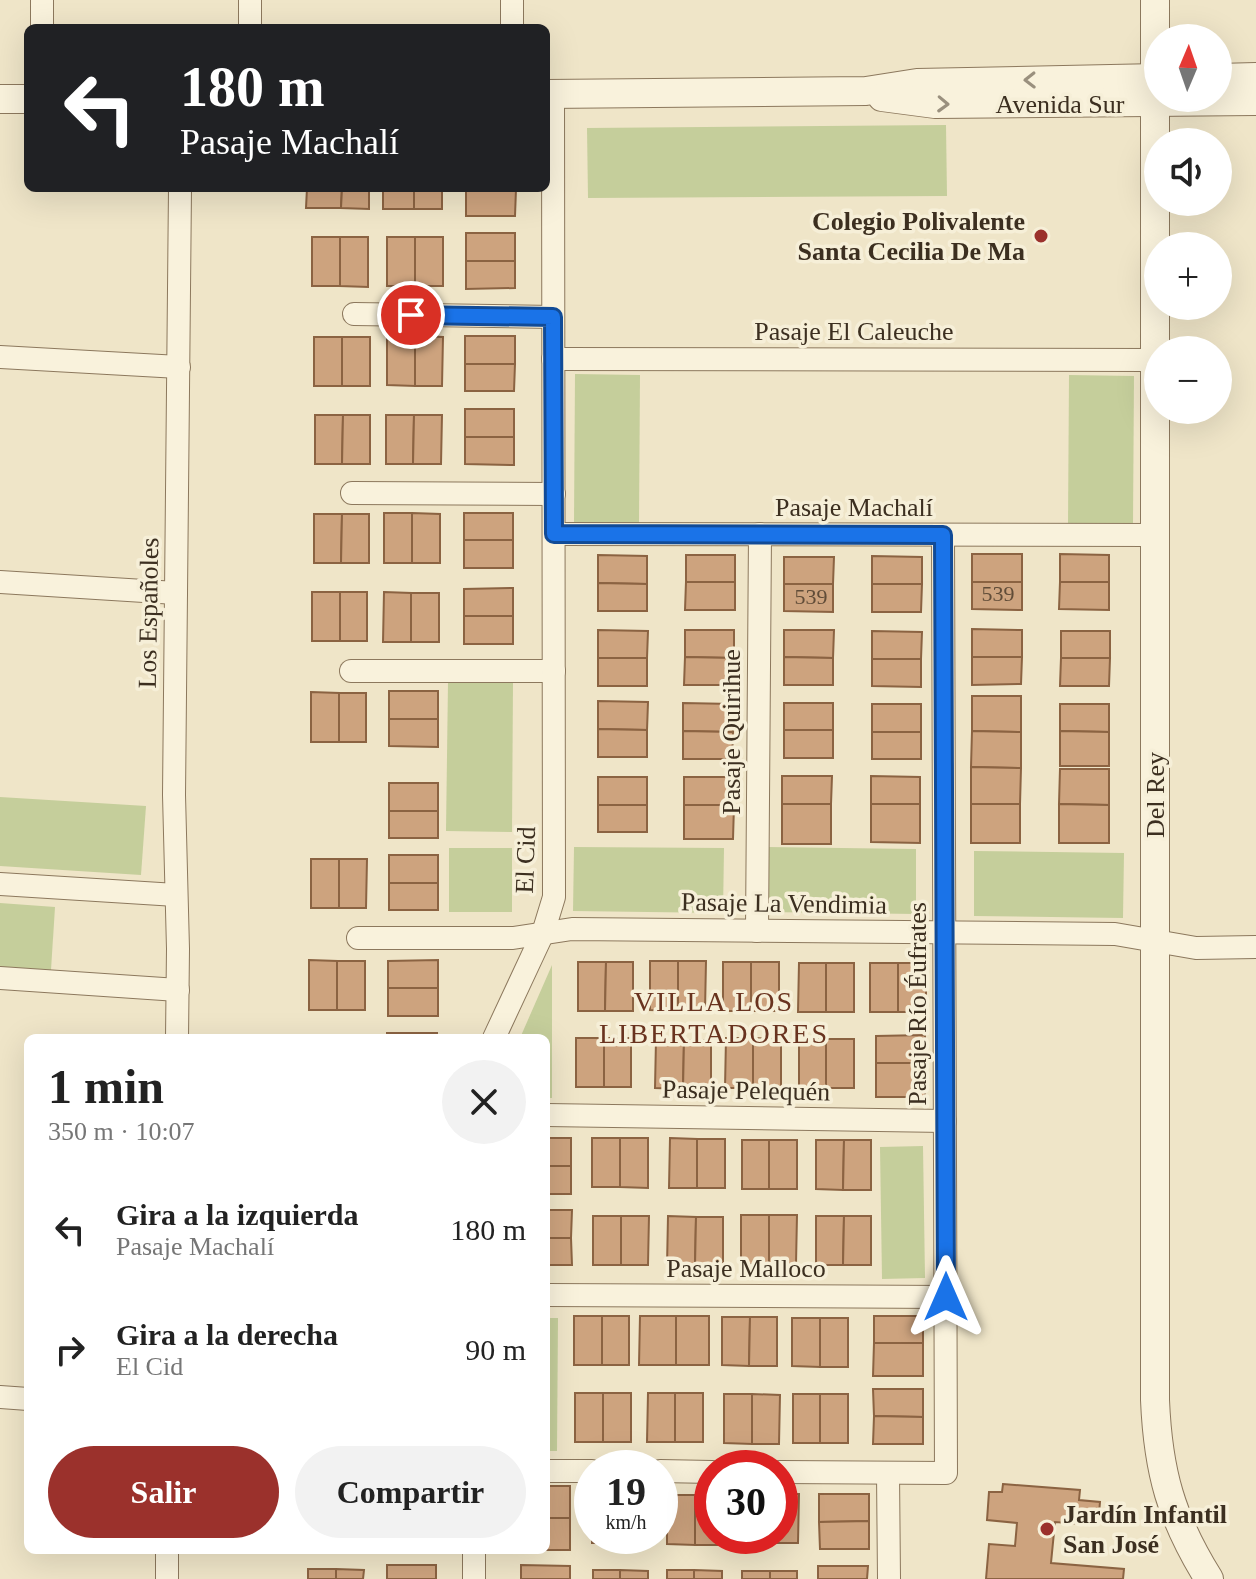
<!DOCTYPE html>
<html lang="es">
<meta charset="utf-8">
<style>
:root{--surface:#fff;--page:#f2f2f2;--text:#222;--muted:#767676;--accent:#9b312c}
body{margin:0;font-family:Georgia,serif;background:var(--page);color:var(--text);height:100vh;display:flex;flex-direction:column;font-size:30px;white-space:nowrap}
*{box-sizing:border-box;margin:0}
p{font-size:26px;color:var(--muted)}
.icon{flex:none;width:44px;height:44px;fill:none;stroke:currentColor;stroke-width:2;stroke-linecap:round;stroke-linejoin:round}
.map{position:relative;flex:1;overflow:hidden}
.panel{position:absolute;left:24px;top:1034px;width:526px;height:520px;display:flex;flex-direction:column;background:var(--surface);border-radius:12px;box-shadow:0 8px 32px #0002}
.panel>*{flex:none}
.hud{position:absolute;left:24px;top:24px;width:526px;height:168px;border-radius:12px;box-shadow:0 8px 32px #0002;background:#202124;color:#fff;overflow:hidden}
.needle{width:52px;rotate:2deg}
.controls{position:absolute;left:1144px;top:24px;display:grid;gap:16px}
.controls a{display:grid;place-items:center;width:88px;height:88px;border-radius:50%;background:var(--surface);box-shadow:0 8px 32px #0002;font-size:40px}
.speed{position:absolute;left:574px;top:1450px;display:flex;gap:16px;font-size:40px;font-weight:700;text-align:center}
.speed>*{display:grid;place-content:center;width:104px;height:104px;border-radius:50%;background:var(--surface);box-shadow:0 8px 32px #0002;line-height:1}
.speed small{font-size:20px;font-weight:400}
.speed .limit{border:12px solid #d22;background:#fff;color:#111}
.pin{position:absolute;display:grid;place-items:center;width:68px;height:68px;color:#fff;margin:-34px;border:4px solid #fff;border-radius:50%;box-shadow:0 2px 8px #0007}
.me{position:absolute;width:88px;margin:-44px;rotate:0deg;stroke-linejoin:round;filter:drop-shadow(0 0 6px #0008)}
.turn{display:flex;align-items:center;gap:28px;height:168px;padding:0 24px;font-size:36px}
.turn .icon{width:104px;height:104px;stroke-width:2.5}
.turn b{display:block;font-size:56px;line-height:68px}
.round{display:grid;place-items:center;flex:none;width:84px;height:84px;border-radius:42px;background:var(--page)}
.summary{display:flex;align-items:center;justify-content:space-between;height:136px;padding:0 24px}
h1{font-size:48px;font-weight:600;line-height:60px}
.cta{display:flex;gap:16px;margin-top:auto;padding:16px 24px}
.cta a{flex:1;height:92px;border-radius:48px;background:var(--accent);color:#fff;font-size:32px;font-weight:600;line-height:92px;text-align:center}
.cta a+a{background:var(--page);color:var(--text)}
ul{padding:0;list-style:none}
li{display:flex;align-items:center;gap:24px;height:120px;padding:0 24px}
li div{flex:1}
li b{display:block;font-size:30px}
li em{font-style:normal}
.map>svg:first-child{display:block}
.green{fill:#c5ce9b}
.building{fill:#cda37e;stroke:#8b6342;stroke-width:2}
.lines{fill:none;stroke-linecap:round;stroke-linejoin:round}
.minor-casing{stroke:#8c785d;stroke-width:24}
.tertiary-casing{stroke:#8c785d;stroke-width:30}
.minor{stroke:#f9f2dc;stroke-width:22}
.tertiary{stroke:#f9f2dc;stroke-width:28}
.oneway{stroke:#9a907e}
.route-casing{stroke:#114b97;stroke-width:20}
.route{stroke:#1a73e8;stroke-width:14}
.poi-dot{fill:#9b312c;stroke:#f6efd8;stroke-width:3}
.labels{text-anchor:middle;stroke-width:7;stroke-linejoin:round;paint-order:stroke}
.number-label{font-size:22px;fill:#604c38}
.street-label{font-size:26px;fill:#3c2f20;stroke:#f6efd8}
.poi-label{font-size:26px;font-weight:bold;fill:#3c2f20;stroke:#f6efd8;text-anchor:end}
.neighbourhood-label{font-size:28px;letter-spacing:2px;fill:#69331f;stroke:#f6efd8}
</style>
<div class="map">
<svg width="1256" height="1579" viewBox="0 0 1256 1579">
<rect width="100%" height="100%" fill="#efe5c8"/>
<g class="green">
<polygon points="946,125 947,196 588,198 587,128"/>
<polygon points="575,374 640,375 639,524 574,523"/>
<polygon points="1069,375 1134,376 1133,525 1068,525"/>
<polygon points="448,682 513,683 512,832 446,831"/>
<polygon points="0,797 146,806 141,875 0,866"/>
<polygon points="574,847 724,848 723,913 573,911"/>
<polygon points="767,847 916,849 916,914 766,912"/>
<rect x="449" y="848" width="63" height="64"/>
<polygon points="974,851 1124,853 1123,918 974,916"/>
<polygon points="0,903 55,907 51,970 0,967"/>
<polygon points="552,965 552,1098 546,1098 546,1038 520,1038"/>
<polygon points="923,1146 925,1278 882,1279 880,1147"/>
<polygon points="546,1318 558,1318 557,1451 546,1451"/>
</g>
<g class="building">
<polygon points="307,188 342,188 341,208 306,208"/>
<polygon points="342,188 369,188 369,209 341,208"/>
<rect x="383" y="188" width="31" height="21"/>
<rect x="414" y="188" width="28" height="21"/>
<polygon points="466,189 516,189 515,216 466,216"/>
<rect x="466" y="233" width="49" height="28"/>
<rect x="312" y="237" width="28" height="49"/>
<polygon points="340,237 368,237 368,287 340,286"/>
<rect x="387" y="237" width="28" height="49"/>
<rect x="415" y="237" width="28" height="49"/>
<polygon points="466,261 515,261 515,288 466,289"/>
<polygon points="387,336 415,336 415,386 387,385"/>
<polygon points="415,336 443,337 442,386 415,386"/>
<rect x="465" y="336" width="50" height="28"/>
<rect x="314" y="337" width="28" height="49"/>
<rect x="342" y="337" width="28" height="49"/>
<polygon points="465,364 515,364 514,391 465,391"/>
<rect x="465" y="409" width="49" height="28"/>
<polygon points="315,415 343,415 342,464 315,464"/>
<polygon points="343,415 370,415 370,464 342,464"/>
<polygon points="386,415 414,415 413,464 386,464"/>
<polygon points="414,415 442,415 441,464 413,464"/>
<polygon points="465,437 514,437 514,465 465,464"/>
<rect x="384" y="513" width="28" height="50"/>
<polygon points="412,513 440,514 440,563 412,563"/>
<rect x="464" y="513" width="49" height="27"/>
<polygon points="314,514 342,514 341,563 314,563"/>
<polygon points="342,514 369,514 369,563 341,563"/>
<rect x="464" y="540" width="49" height="28"/>
<rect x="972" y="554" width="50" height="28"/>
<polygon points="1060,554 1109,555 1109,582 1060,582"/>
<polygon points="598,555 647,556 647,584 598,583"/>
<rect x="686" y="555" width="49" height="27"/>
<polygon points="872,556 922,557 922,584 872,584"/>
<polygon points="784,557 834,557 833,584 784,584"/>
<polygon points="686,582 735,582 735,610 685,610"/>
<polygon points="972,582 1022,582 1022,610 972,609"/>
<polygon points="1060,582 1109,582 1109,610 1059,609"/>
<polygon points="598,583 647,584 647,611 598,611"/>
<polygon points="784,584 833,584 833,612 784,611"/>
<polygon points="872,584 922,584 921,612 872,612"/>
<polygon points="513,588 513,616 464,616 464,589"/>
<rect x="312" y="592" width="28" height="49"/>
<rect x="340" y="592" width="27" height="49"/>
<polygon points="384,592 411,593 411,642 383,642"/>
<rect x="411" y="593" width="28" height="49"/>
<rect x="464" y="616" width="49" height="28"/>
<polygon points="972,629 1022,630 1022,657 972,657"/>
<polygon points="598,630 648,631 647,658 598,658"/>
<polygon points="685,630 734,630 734,658 685,657"/>
<polygon points="784,630 834,630 833,658 784,657"/>
<polygon points="872,631 922,632 921,659 872,659"/>
<rect x="1061" y="631" width="49" height="27"/>
<polygon points="685,657 734,658 734,685 684,685"/>
<polygon points="784,657 833,658 833,685 784,685"/>
<polygon points="972,657 1022,657 1021,684 972,685"/>
<rect x="598" y="658" width="49" height="28"/>
<polygon points="1061,658 1110,658 1109,686 1060,686"/>
<polygon points="872,659 921,659 921,687 872,686"/>
<rect x="389" y="691" width="49" height="28"/>
<polygon points="311,692 339,693 339,742 311,742"/>
<rect x="339" y="693" width="27" height="49"/>
<polygon points="972,696 1021,696 1021,732 972,731"/>
<polygon points="598,701 648,702 647,730 598,729"/>
<polygon points="683,703 733,704 733,732 683,731"/>
<rect x="784" y="703" width="49" height="27"/>
<rect x="872" y="704" width="49" height="28"/>
<polygon points="1060,704 1109,704 1109,732 1060,731"/>
<polygon points="389,719 438,719 438,747 389,746"/>
<polygon points="598,729 647,730 647,757 598,757"/>
<rect x="784" y="730" width="49" height="28"/>
<polygon points="683,731 733,732 732,759 683,759"/>
<polygon points="972,731 1021,732 1021,768 971,767"/>
<polygon points="1060,731 1109,732 1109,766 1060,766"/>
<rect x="872" y="732" width="49" height="27"/>
<polygon points="971,767 1021,768 1020,804 971,804"/>
<polygon points="1060,769 1109,769 1109,805 1059,804"/>
<polygon points="782,776 832,776 831,804 782,804"/>
<polygon points="871,776 920,777 920,804 871,804"/>
<rect x="598" y="777" width="49" height="28"/>
<rect x="684" y="777" width="50" height="28"/>
<rect x="389" y="783" width="49" height="28"/>
<rect x="782" y="804" width="49" height="40"/>
<polygon points="871,804 920,804 920,843 871,842"/>
<rect x="971" y="804" width="49" height="39"/>
<polygon points="1059,804 1109,805 1109,843 1059,843"/>
<rect x="598" y="805" width="49" height="27"/>
<polygon points="684,805 734,805 733,839 684,839"/>
<rect x="389" y="811" width="49" height="27"/>
<rect x="389" y="855" width="49" height="28"/>
<rect x="311" y="859" width="28" height="49"/>
<polygon points="339,859 367,859 366,908 339,908"/>
<rect x="389" y="883" width="49" height="27"/>
<polygon points="309,960 337,961 337,1010 309,1010"/>
<polygon points="438,960 438,988 388,988 388,961"/>
<rect x="337" y="961" width="28" height="49"/>
<polygon points="650,961 678,961 678,1011 650,1010"/>
<polygon points="678,961 706,961 705,1011 678,1011"/>
<polygon points="578,962 606,962 605,1011 578,1011"/>
<polygon points="606,962 633,962 633,1011 605,1011"/>
<rect x="723" y="962" width="28" height="49"/>
<rect x="751" y="962" width="28" height="49"/>
<polygon points="799,963 826,963 826,1012 798,1012"/>
<rect x="826" y="963" width="28" height="49"/>
<rect x="870" y="963" width="28" height="49"/>
<rect x="898" y="963" width="28" height="49"/>
<rect x="388" y="988" width="50" height="28"/>
<rect x="387" y="1033" width="50" height="5"/>
<polygon points="925,1035 925,1063 876,1063 876,1036"/>
<rect x="576" y="1038" width="28" height="49"/>
<rect x="604" y="1038" width="27" height="49"/>
<polygon points="726,1038 753,1038 753,1088 725,1088"/>
<polygon points="753,1038 781,1039 781,1088 753,1088"/>
<rect x="799" y="1039" width="27" height="49"/>
<rect x="826" y="1039" width="28" height="49"/>
<polygon points="656,1040 684,1040 683,1089 655,1088"/>
<polygon points="684,1040 711,1040 711,1089 683,1089"/>
<rect x="876" y="1063" width="49" height="34"/>
<rect x="546" y="1138" width="25" height="28"/>
<rect x="592" y="1138" width="28" height="49"/>
<polygon points="620,1138 648,1138 648,1188 620,1187"/>
<polygon points="670,1138 697,1139 697,1188 669,1188"/>
<rect x="697" y="1139" width="28" height="49"/>
<rect x="742" y="1140" width="27" height="49"/>
<rect x="769" y="1140" width="28" height="49"/>
<polygon points="816,1140 844,1140 843,1190 816,1189"/>
<polygon points="844,1140 871,1140 871,1190 843,1190"/>
<rect x="546" y="1166" width="25" height="28"/>
<polygon points="546,1210 572,1210 571,1238 546,1238"/>
<rect x="741" y="1215" width="28" height="49"/>
<polygon points="769,1215 797,1215 796,1264 769,1264"/>
<rect x="593" y="1216" width="28" height="49"/>
<polygon points="621,1216 649,1216 648,1265 621,1265"/>
<polygon points="668,1216 696,1217 695,1266 667,1266"/>
<polygon points="816,1216 844,1216 843,1265 816,1265"/>
<polygon points="844,1216 871,1216 871,1265 843,1265"/>
<polygon points="696,1217 723,1217 723,1266 695,1266"/>
<polygon points="546,1238 571,1238 572,1265 546,1265"/>
<rect x="574" y="1316" width="28" height="49"/>
<rect x="602" y="1316" width="27" height="49"/>
<polygon points="640,1316 676,1316 676,1365 639,1365"/>
<rect x="676" y="1316" width="33" height="49"/>
<rect x="874" y="1316" width="49" height="27"/>
<polygon points="722,1317 750,1317 749,1366 722,1365"/>
<polygon points="750,1317 777,1317 777,1366 749,1366"/>
<polygon points="792,1318 820,1318 820,1367 792,1366"/>
<rect x="820" y="1318" width="28" height="49"/>
<polygon points="874,1343 923,1343 923,1376 873,1376"/>
<polygon points="873,1389 923,1389 923,1417 874,1416"/>
<rect x="575" y="1393" width="28" height="49"/>
<rect x="603" y="1393" width="28" height="49"/>
<polygon points="648,1393 675,1393 675,1442 647,1442"/>
<rect x="675" y="1393" width="28" height="49"/>
<polygon points="724,1394 752,1394 752,1444 724,1443"/>
<polygon points="752,1394 780,1395 779,1444 752,1444"/>
<rect x="793" y="1394" width="27" height="49"/>
<rect x="820" y="1394" width="28" height="49"/>
<polygon points="874,1416 923,1417 923,1444 873,1444"/>
<polygon points="1003,1484 1080,1490 1079,1500 1100,1502 1098,1525 1055,1522 1051,1563 1124,1569 1123,1579 986,1579 989,1544 1015,1546 1017,1523 987,1520 989,1492 1002,1492"/>
<rect x="546" y="1486" width="24" height="32"/>
<polygon points="780,1494 799,1494 798,1543 770,1543 770,1536 780,1536"/>
<polygon points="819,1494 869,1494 869,1521 819,1522"/>
<polygon points="667,1495 695,1495 695,1545 667,1544"/>
<polygon points="695,1495 712,1495 712,1536 722,1536 722,1545 695,1545"/>
<rect x="546" y="1518" width="24" height="32"/>
<polygon points="869,1521 869,1549 820,1549 819,1522"/>
<rect x="592" y="1536" width="28" height="7"/>
<rect x="620" y="1536" width="28" height="7"/>
<rect x="743" y="1536" width="27" height="7"/>
<rect x="387" y="1565" width="49" height="14"/>
<polygon points="521,1565 570,1566 570,1579 521,1579"/>
<polygon points="818,1566 868,1566 867,1579 818,1579"/>
<rect x="308" y="1569" width="28" height="10"/>
<polygon points="336,1569 364,1570 363,1579 336,1579"/>
<rect x="593" y="1570" width="27" height="9"/>
<polygon points="620,1570 648,1571 648,1579 620,1579"/>
<rect x="667" y="1570" width="27" height="9"/>
<polygon points="694,1570 722,1571 722,1579 694,1579"/>
<rect x="742" y="1571" width="28" height="8"/>
<rect x="770" y="1571" width="27" height="8"/>
</g>
<g class="lines">
<g class="minor-casing">
<g id="minor">
<polyline points="42,0 42,28"/>
<polyline points="250,0 250,28"/>
<polyline points="512,0 512,28"/>
<polyline points="354,314 553,317"/>
<polyline points="0,357 179,367"/>
<polyline points="553,359 1154,360"/>
<polyline points="352,493 554,494"/>
<polyline points="554,534 1155,535"/>
<polyline points="0,582 176,593"/>
<polyline points="351,671 554,671"/>
<polyline points="0,884 176,895"/>
<polyline points="757,931 760,534"/>
<polyline points="358,938 513,938 572,929 1115,934 1196,948 1256,947"/>
<polyline points="0,978 178,990"/>
<polyline points="177,1038 178,949 174,795 180,188"/>
<polyline points="494,1038 543,933 554,897 553,94"/>
<polyline points="546,1115 945,1121"/>
<polyline points="546,1295 946,1297"/>
<polyline points="0,1397 28,1399"/>
<polyline points="546,1471 592,1471"/>
<polyline points="660,1471 712,1472"/>
<polyline points="780,1472 946,1473 943,535"/>
<polyline points="888,1473 889,1579"/>
<polyline points="167,1579 167,1550"/>
<polyline points="474,1579 474,1550"/>
</g>
</g>
<g class="tertiary-casing">
<g id="tertiary">
<path d="M 1155,0 L 1155,1400 C 1158,1472 1171,1518 1209,1579"/>
<polyline points="1218,78 1256,77"/>
<polyline points="546,94 866,91 917,83 1158,78"/>
<polyline points="882,97 935,104 1256,101"/>
<polyline points="0,99 28,99"/>
</g>
</g>
<use href="#minor" class="minor"/>
<use href="#tertiary" class="tertiary"/>
</g>
<defs><path id="oneway-chevron" d="M-2-3.5L2.5 0L-2 3.5" fill="none" stroke-width="1.6" stroke-linecap="round" stroke-linejoin="round" transform="scale(2)"/></defs>
<g class="oneway">
<use href="#oneway-chevron" transform="translate(1030 80) rotate(179)"/>
<use href="#oneway-chevron" transform="translate(943 104) rotate(2)"/>
</g>
<g class="lines">
<g class="route-casing">
<polyline id="route" points="411,315 553,317 554,534 943,535 946,1297"/>
</g>
<use href="#route" class="route"/>
</g>
<g class="poi-dot">
<circle cx="1041" cy="236" r="8"/>
<circle cx="1047" cy="1529" r="8"/>
</g>
<g class="labels">
<g class="number-label">
<text x="998" y="601">539</text>
<text x="811" y="604">539</text>
</g>
<g class="street-label">
<text x="1060" y="113">Avenida Sur</text>
<text x="854" y="340">Pasaje El Caleuche</text>
<text x="854" y="516">Pasaje Machalí</text>
<text transform="translate(148 613) rotate(-89)" y="9">Los Españoles</text>
<text transform="translate(731 732) rotate(-90)" y="9">Pasaje Quirihue</text>
<text transform="translate(1155 795) rotate(-90)" y="9">Del Rey</text>
<text transform="translate(525 860) rotate(-88)" y="9">El Cid</text>
<text transform="translate(784 903) rotate(1)" y="9">Pasaje La Vendimia</text>
<text transform="translate(917 1004) rotate(-90)" y="9">Pasaje Río Éufrates</text>
<text transform="translate(746 1090) rotate(1)" y="9">Pasaje Pelequén</text>
<text x="746" y="1277">Pasaje Malloco</text>
</g>
<g class="poi-label">
<text x="1025" y="230">Colegio Polivalente<tspan x="1025" dy="30">Santa Cecilia De Ma</tspan></text>
<text x="1063" y="1523" text-anchor="start">Jardín Infantil<tspan x="1063" dy="30">San José</tspan></text>
</g>
<g class="neighbourhood-label">
<text x="714" y="1011">VILLA LOS<tspan x="714" dy="32">LIBERTADORES</tspan></text>
</g>
</g>
</svg>
<div class="controls">
<a><svg class="needle" viewBox="-14 -14 28 28"><path d="M0-13l5 13h-10z" fill="#e53935"/><path d="M0 13l5-13h-10z" fill="#767676"/></svg></a>
<a><svg class="icon" aria-label="sound" viewBox="0 0 24 24"><path d="M4 9h4l5-4v14l-5-4H4zM17 9q2 3 0 6"/></svg></a>
<a>+</a>
<a>−</a>
</div>
<div class="speed"><div>19<small>km/h</small></div><div class="limit">30</div></div>
<div class="pin" style="left:411px;top:315px;background:#d93025"><svg class="icon" aria-label="arrive" viewBox="0 0 24 24"><path d="M6 21V4h12l-3 4 3 4H6"/></svg></div>
<svg class="me" style="left:946px;top:1297px" viewBox="-20 -20 40 40"><path d="M0-17L14 15 0 8-14 15z" fill="#1a73e8" stroke="#fff" stroke-width="4"/></svg>
<div class="hud">
<div class="turn"><svg class="icon" aria-label="left" viewBox="0 0 24 24"><path d="M17 20v-9H6M10 6l-5 5 5 5"/></svg><div><b>180 m</b>Pasaje Machalí</div></div>
</div>
<section class="panel">
<div class="summary"><div><h1>1 min</h1><p>350 m · 10:07</p></div><a class="round"><svg class="icon" aria-label="close" viewBox="0 0 24 24"><path d="M6 6l12 12M18 6L6 18"/></svg></a></div>
<ul>
<li><svg class="icon" aria-label="left" viewBox="0 0 24 24"><path d="M17 20v-9H6M10 6l-5 5 5 5"/></svg><div><b>Gira a la izquierda</b><p>Pasaje Machalí</p></div><em>180 m</em></li>
<li><svg class="icon" aria-label="right" viewBox="0 0 24 24"><path d="M7 20v-9h11M14 6l5 5-5 5"/></svg><div><b>Gira a la derecha</b><p>El Cid</p></div><em>90 m</em></li>
</ul>
<div class="cta"><a>Salir</a><a>Compartir</a></div>
</section>
</div>
